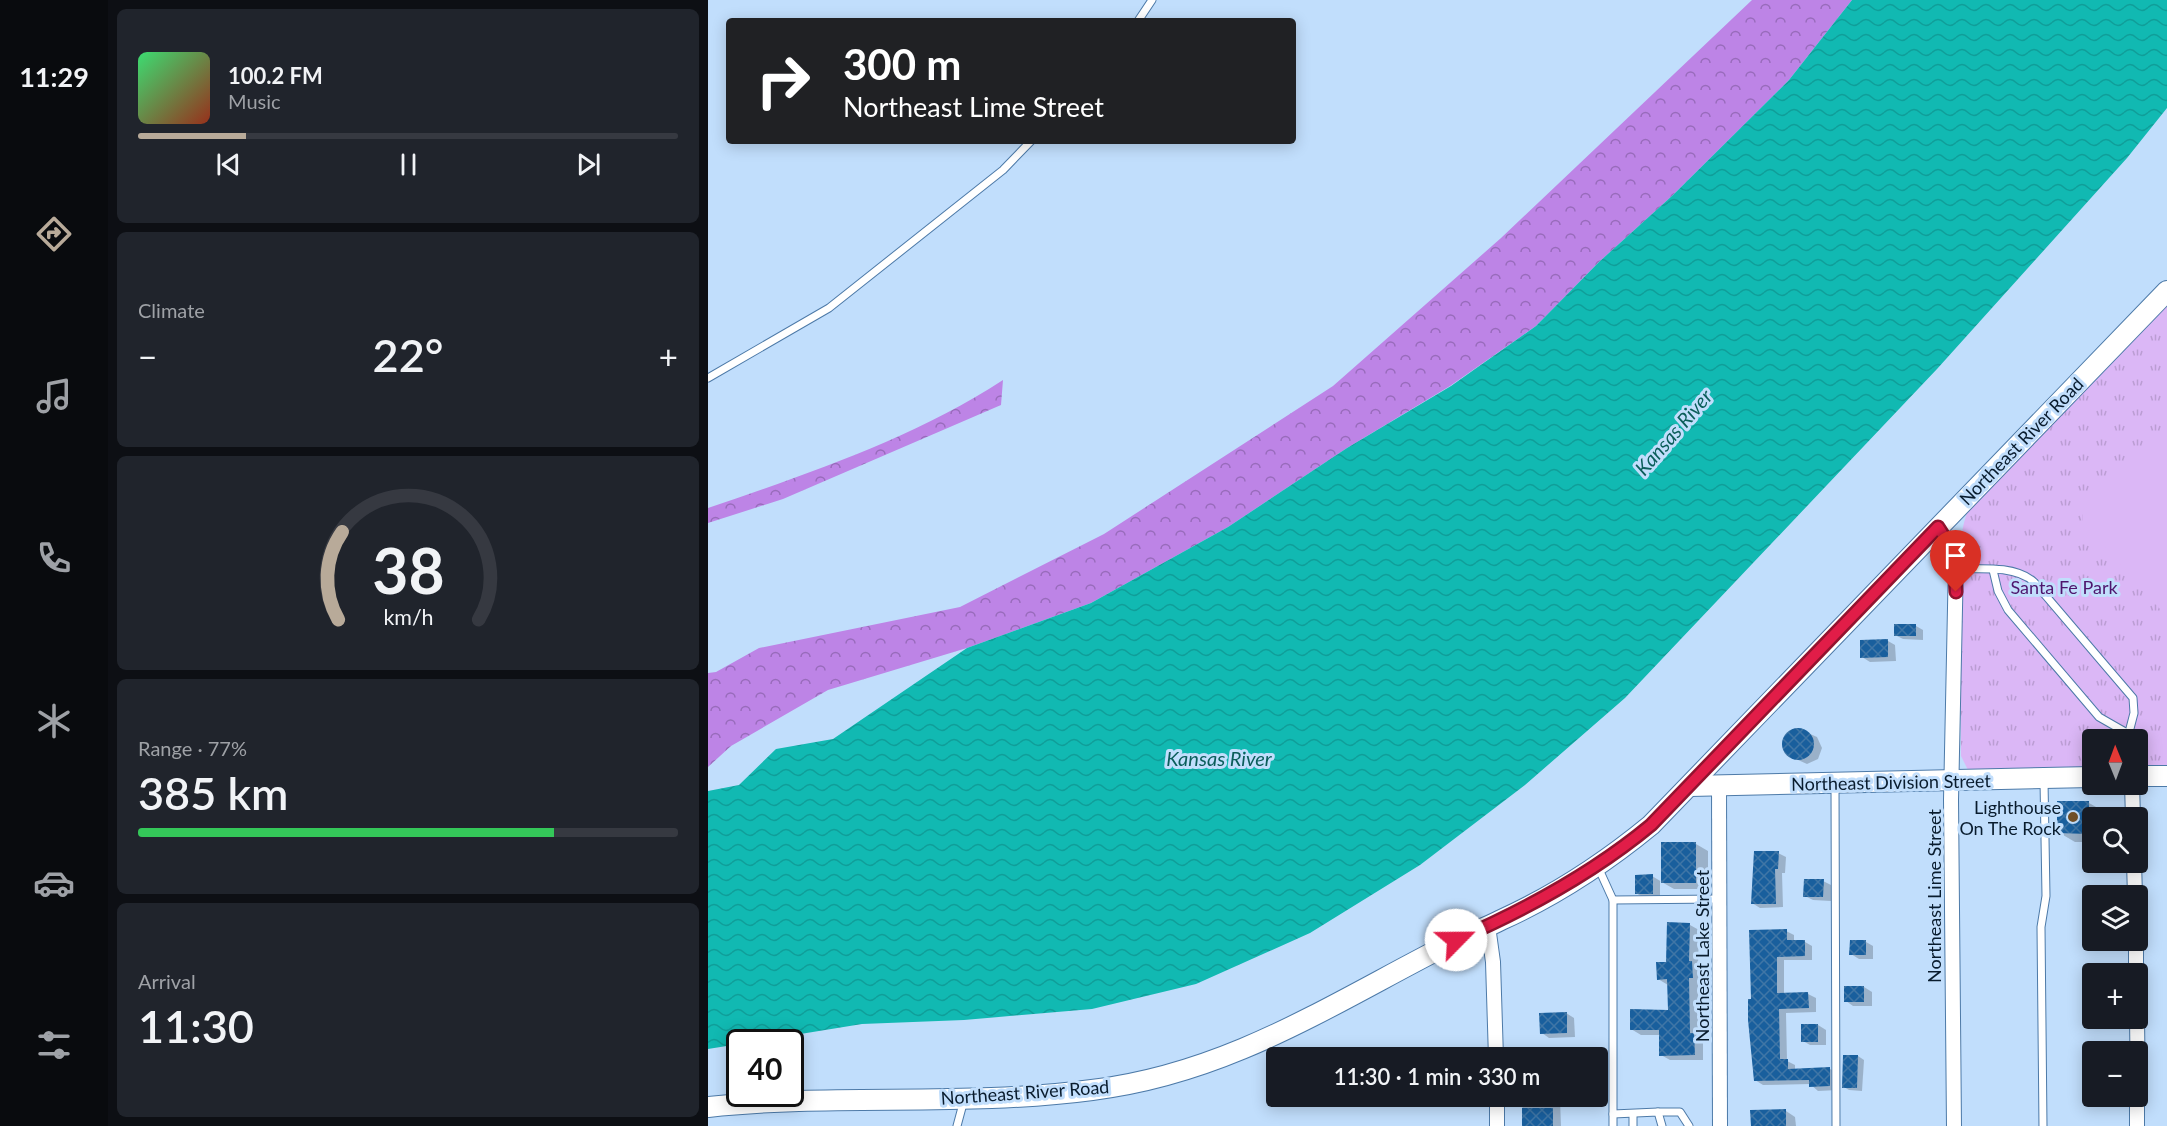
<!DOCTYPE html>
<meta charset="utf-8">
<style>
body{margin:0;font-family:Lato,sans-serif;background:#20242c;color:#f1f3f6;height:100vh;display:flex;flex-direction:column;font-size:22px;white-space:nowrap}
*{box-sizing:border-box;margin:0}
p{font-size:20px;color:#9ea1a6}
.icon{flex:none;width:33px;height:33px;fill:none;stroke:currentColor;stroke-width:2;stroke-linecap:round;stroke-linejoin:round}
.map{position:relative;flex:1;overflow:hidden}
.drawer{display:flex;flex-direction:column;gap:9px;padding:9px;background:#0d0f14;width:600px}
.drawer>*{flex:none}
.top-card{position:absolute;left:18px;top:18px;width:570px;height:126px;border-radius:6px;box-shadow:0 3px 15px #0003;background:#202124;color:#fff;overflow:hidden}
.needle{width:39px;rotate:359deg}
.buttons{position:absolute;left:1374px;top:729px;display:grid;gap:12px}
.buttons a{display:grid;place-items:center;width:66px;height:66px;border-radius:6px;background:#171b24;box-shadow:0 3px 15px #0003;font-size:30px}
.speed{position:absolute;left:18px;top:1029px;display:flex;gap:12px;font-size:30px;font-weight:700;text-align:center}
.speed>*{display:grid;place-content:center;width:78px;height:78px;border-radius:50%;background:#171b24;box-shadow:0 3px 15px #0003;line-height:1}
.speed .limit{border:3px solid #111;border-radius:9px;background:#fff;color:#111}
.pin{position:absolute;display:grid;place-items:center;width:51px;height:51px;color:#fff;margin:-62px -26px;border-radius:50% 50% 50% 0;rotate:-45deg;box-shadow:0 0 6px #0007}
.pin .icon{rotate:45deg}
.me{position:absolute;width:66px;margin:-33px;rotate:67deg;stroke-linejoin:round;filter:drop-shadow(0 0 4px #0008)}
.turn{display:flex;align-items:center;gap:21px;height:126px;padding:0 18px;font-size:27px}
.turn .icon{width:78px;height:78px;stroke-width:2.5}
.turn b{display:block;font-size:42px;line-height:51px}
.big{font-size:45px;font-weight:600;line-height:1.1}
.drawer .widget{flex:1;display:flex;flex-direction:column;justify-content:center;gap:9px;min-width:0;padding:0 21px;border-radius:9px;background:#20242c}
.drawer .dial{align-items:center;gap:0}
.dial svg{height:156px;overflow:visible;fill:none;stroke:#363941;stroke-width:7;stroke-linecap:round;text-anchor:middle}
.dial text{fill:#f1f3f6;stroke:none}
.song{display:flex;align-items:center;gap:18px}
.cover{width:72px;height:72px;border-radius:9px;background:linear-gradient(135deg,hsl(140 70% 55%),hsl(10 70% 35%))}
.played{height:6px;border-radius:3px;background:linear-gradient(90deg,#b8aa99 20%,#363941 20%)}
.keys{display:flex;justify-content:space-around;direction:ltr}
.heat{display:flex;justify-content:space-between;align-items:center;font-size:33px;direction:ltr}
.charge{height:9px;border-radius:4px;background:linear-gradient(90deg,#34c759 77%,#363941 0)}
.trip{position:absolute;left:558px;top:1047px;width:342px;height:60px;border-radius:6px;background:#171b24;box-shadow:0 3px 15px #0003;font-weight:600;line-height:60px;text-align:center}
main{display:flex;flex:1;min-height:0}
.tab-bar{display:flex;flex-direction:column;width:108px;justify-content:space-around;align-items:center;background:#090b0e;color:#9ea1a6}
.tab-bar .icon{width:42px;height:42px}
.tab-bar .selected{color:#b8aa99}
.tab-bar b{font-size:27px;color:#f1f3f6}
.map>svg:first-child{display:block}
</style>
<main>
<nav class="tab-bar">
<b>11:29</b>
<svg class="icon selected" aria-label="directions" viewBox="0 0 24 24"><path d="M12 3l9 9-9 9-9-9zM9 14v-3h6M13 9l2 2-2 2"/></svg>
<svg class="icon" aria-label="music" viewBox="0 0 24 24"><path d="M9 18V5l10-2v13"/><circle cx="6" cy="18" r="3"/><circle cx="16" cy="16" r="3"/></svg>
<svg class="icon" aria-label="phone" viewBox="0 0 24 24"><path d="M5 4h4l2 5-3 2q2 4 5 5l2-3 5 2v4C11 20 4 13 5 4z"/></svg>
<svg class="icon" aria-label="climate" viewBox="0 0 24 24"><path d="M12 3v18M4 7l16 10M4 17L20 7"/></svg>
<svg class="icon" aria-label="car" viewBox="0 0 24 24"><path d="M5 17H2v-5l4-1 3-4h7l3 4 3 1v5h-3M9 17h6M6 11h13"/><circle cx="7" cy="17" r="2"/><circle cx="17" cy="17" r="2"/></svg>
<svg class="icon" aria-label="filters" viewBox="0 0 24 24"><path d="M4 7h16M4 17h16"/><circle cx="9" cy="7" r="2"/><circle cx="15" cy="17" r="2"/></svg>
</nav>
<section class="drawer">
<div class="widget">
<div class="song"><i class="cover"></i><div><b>100.2 FM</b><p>Music</p></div></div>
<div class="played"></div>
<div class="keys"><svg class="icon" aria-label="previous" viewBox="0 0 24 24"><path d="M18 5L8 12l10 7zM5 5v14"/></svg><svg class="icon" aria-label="pause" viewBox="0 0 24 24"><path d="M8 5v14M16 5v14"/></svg><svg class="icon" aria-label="next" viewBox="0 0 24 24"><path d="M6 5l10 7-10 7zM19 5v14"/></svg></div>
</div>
<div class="widget"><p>Climate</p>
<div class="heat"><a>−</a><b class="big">22°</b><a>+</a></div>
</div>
<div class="widget dial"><svg viewBox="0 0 100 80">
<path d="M14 69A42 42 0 1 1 86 69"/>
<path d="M14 69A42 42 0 0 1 16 24" stroke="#b8aa99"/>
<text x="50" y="56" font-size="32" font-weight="700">38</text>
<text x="50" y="72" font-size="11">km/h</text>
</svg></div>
<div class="widget"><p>Range · 77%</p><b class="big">385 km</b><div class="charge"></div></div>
<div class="widget"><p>Arrival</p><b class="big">11:30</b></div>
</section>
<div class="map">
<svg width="1459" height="1126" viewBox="0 0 1459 1126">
<defs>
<pattern id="grass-tufts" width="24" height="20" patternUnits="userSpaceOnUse" patternTransform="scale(1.5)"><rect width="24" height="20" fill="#dbb7f6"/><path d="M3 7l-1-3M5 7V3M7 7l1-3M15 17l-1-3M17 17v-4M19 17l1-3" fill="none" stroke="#bb9dd3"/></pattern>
<pattern id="forest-crowns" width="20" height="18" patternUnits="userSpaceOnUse" patternTransform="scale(1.5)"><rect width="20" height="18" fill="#bd84e6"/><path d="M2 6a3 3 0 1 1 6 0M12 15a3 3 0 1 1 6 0" fill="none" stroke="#986bbb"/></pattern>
<pattern id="water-waves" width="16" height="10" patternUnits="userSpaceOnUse" patternTransform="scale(1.5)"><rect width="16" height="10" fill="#11b9b2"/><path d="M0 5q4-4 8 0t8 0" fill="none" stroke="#0f9e99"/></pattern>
<pattern id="building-cross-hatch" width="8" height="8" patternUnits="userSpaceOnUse" patternTransform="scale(1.5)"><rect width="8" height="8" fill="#195f9d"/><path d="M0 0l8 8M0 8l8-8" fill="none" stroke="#4076a6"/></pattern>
</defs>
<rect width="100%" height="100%" fill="#c1defc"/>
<path fill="url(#grass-tufts)" d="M1459,302V770L1430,771V740H1384V771L1260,770L1253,756C1253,711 1252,666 1252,622C1252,583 1246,539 1263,503Z"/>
<g fill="url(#forest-crowns)">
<path d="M1044,0H1144L1081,80L965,195L891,262L828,326L742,386L639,448L520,527L383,603L259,648L120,690L23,746L0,767V673L8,672L51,648L252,607L396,534L625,386L793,238Z"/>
<path d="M295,380L293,405L75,499L0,523V508C102,473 204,439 295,380Z"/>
</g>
<path fill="#dbb7f6" d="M1459,432V617L1375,522V504Z"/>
<path fill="url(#water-waves)" d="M1144,0H1459V108L1419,158L1229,369L917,698L817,785L712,865L602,933L488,984L384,1009L256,1020L154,1024L0,1049V791L31,785L68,749L125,739L259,648L383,603L520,527L639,448L743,386L828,326L891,262L965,195L1081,80Z"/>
<g fill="#0003">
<path d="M1208,626L1215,630V640L1195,639L1187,635Z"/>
<path d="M1180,641L1187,645L1188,661L1162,662L1154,657Z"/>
<path d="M1089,728L1109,737L1114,748L1110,759L1099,764L1079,755L1074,744L1079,733Z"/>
<path d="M1381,803L1397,812V818H1384V842H1367L1350,832Z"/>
<path d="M988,844L1000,851V889H966L952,881V898H936L928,893L944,876L954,882Z"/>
<path d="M1070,853L1078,857L1077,873H1074L1075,907L1052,908L1044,903Z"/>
<path d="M1115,881L1123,885V901L1105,900L1097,896Z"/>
<path d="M982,925L991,930L990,966L993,968L994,983H990L991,1038L995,1040V1060H962L953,1055V1035H933L923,1029L961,1011L960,985L950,979Z"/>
<path d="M1078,931L1086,935V942H1097L1104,946V960H1076V994H1100L1108,998V1012L1078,1013L1079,1061L1087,1065V1070L1122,1069L1130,1073V1090L1110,1091L1102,1084L1055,1085L1047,1080L1044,1000Z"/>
<path d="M1158,942L1165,946V959H1151L1143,954Z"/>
<path d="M1138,987H1156L1164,992V1006H1145L1138,1001Z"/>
<path d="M858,1013L866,1018L867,1037L841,1038L834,1033Z"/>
<path d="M1110,1025L1118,1030V1045H1102L1095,1041Z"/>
<path d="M1136,1056H1150L1156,1060L1154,1091L1141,1090L1136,1087Z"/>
<path d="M814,1096H858L852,1099L853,1126H815Z"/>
<path d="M1078,1111L1087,1117L1088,1126H1044Z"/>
</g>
<g fill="url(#building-cross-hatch)">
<rect x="1186" y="624" width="22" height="12"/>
<path d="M1180,639V657L1152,658V640Z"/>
<circle cx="1090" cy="744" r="16"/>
<path d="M1349,801H1381V834L1349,833Z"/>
<rect x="953" y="842" width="35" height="41"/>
<path d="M1046,851H1071L1070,869H1067L1068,904H1043Z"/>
<path d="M945,874V894H927V875Z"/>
<path d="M1096,879H1116L1115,897H1095Z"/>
<path d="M959,922L982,923L981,961H984L985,978H981L982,1033H986L987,1055L951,1056V1030H922V1009L960,1010L959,979L949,980L948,962H958Z"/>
<path d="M1079,929V940H1097V956L1069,957V993L1100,992L1101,1008L1071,1009L1072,1059H1080V1069L1122,1067V1086L1101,1087V1080L1046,1081L1040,1020V999H1043L1041,930Z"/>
<path d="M1142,940H1158V955H1141Z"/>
<rect x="1136" y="986" width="20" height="16"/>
<path d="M859,1012V1033L832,1034L831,1013Z"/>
<rect x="1093" y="1024" width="17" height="18"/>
<path d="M1135,1055H1150L1149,1088H1134Z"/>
<rect x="814" y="1108" width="31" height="18"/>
<path d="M1078,1109V1126H1043L1042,1110Z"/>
</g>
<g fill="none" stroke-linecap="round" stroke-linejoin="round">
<defs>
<g id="lane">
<path d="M430,21L444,0"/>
<path d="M0,378L121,308L295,170L323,141"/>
<path d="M1248,569C1272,569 1307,565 1326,582L1425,698L1426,713L1419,740"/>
<path d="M1285,570L1290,591L1300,610L1391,717L1419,733"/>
<path d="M1127,784L1128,1126"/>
<path d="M890,867L905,900V1126"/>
<path d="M905,900L1012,899"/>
<path d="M950,1112H972L981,1126"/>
<path d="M905,1114L950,1112L954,1126"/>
<path d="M925,1114V1126"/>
<path d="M249,1126L256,1100"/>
<path d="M1335,1126L1333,927L1338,896L1336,781"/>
</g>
<g id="street">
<path d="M1230,527L1246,552L1248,560L1243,800L1246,1126"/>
<path d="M1424,784L1425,818"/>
<path d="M1011,786L1012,1126"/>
<path d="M1426,862L1427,896"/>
<path d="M780,926L785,962L788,1058"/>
<path d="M1428,940V974"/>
<path d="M1429,1018L1430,1095"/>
<path d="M789,1096V1126"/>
<path d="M1429,1126V1096"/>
</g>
<g id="secondary">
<path d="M1430,776H1459"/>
<path d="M982,786L1384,777"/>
<path d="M0,1107C127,1093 257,1107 384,1090C523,1073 626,1002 747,941C762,933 778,928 793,920C846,896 898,862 943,825L1459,291"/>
</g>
</defs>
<use href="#lane" stroke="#4d7aa8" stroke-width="9"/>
<use href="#street" stroke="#4d7aa8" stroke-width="16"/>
<use href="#secondary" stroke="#4d7aa8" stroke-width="22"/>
<use href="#lane" stroke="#fff" stroke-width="7"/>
<use href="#street" stroke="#fff" stroke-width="14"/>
<use href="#secondary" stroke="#fff" stroke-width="20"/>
</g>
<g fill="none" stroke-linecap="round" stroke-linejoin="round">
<defs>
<path id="route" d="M748,940C817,910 884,874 943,825L1230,527L1246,552L1248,592"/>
</defs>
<use href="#route" stroke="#92132f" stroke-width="15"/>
<use href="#route" stroke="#e11d48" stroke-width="10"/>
</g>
<circle fill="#725027" stroke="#c1defc" stroke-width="2" cx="1365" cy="817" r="6"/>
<g text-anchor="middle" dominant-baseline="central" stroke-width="6" stroke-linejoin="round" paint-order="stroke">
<g font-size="18" fill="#091c2e" stroke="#c1defc">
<text transform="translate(1313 441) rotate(-46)">Northeast River Road</text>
<text transform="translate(1183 782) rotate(-1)">Northeast Division Street</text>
<text transform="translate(1226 896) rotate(-90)">Northeast Lime Street</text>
<text transform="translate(994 956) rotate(-90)">Northeast Lake Street</text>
<text transform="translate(317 1092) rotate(-4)">Northeast River Road</text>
</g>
<g font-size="18" fill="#4e156d" stroke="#c1defc">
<text x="1356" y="587">Santa Fe Park</text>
</g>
<g font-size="18" fill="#091c2e" stroke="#c1defc" text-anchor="end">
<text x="1353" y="807">Lighthouse<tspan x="1353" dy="21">On The Rock</tspan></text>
</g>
<g font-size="20" font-style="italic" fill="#0b5e5a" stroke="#c1defc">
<text transform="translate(965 432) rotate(-49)">Kansas River</text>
<text x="511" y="758">Kansas River</text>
</g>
</g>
</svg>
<div class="buttons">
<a><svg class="needle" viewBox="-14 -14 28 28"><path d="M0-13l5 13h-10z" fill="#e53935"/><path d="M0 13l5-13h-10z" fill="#9ea1a6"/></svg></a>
<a><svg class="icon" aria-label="search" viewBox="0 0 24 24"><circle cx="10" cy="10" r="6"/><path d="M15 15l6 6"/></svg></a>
<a><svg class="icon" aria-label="layers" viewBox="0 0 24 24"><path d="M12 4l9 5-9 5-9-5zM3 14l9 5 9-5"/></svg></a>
<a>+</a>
<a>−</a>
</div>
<div class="speed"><div class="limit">40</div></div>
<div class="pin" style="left:1248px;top:592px;background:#d93025"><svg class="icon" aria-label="arrive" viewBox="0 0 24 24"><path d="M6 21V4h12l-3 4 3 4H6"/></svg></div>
<svg class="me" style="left:748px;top:940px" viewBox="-20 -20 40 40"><circle r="19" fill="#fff"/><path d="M0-13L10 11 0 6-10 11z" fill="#e11d48"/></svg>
<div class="trip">11:30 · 1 min · 330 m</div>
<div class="top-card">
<div class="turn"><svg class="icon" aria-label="right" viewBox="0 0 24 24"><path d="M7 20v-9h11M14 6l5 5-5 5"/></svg><div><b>300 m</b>Northeast Lime Street</div></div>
</div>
</div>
</main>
